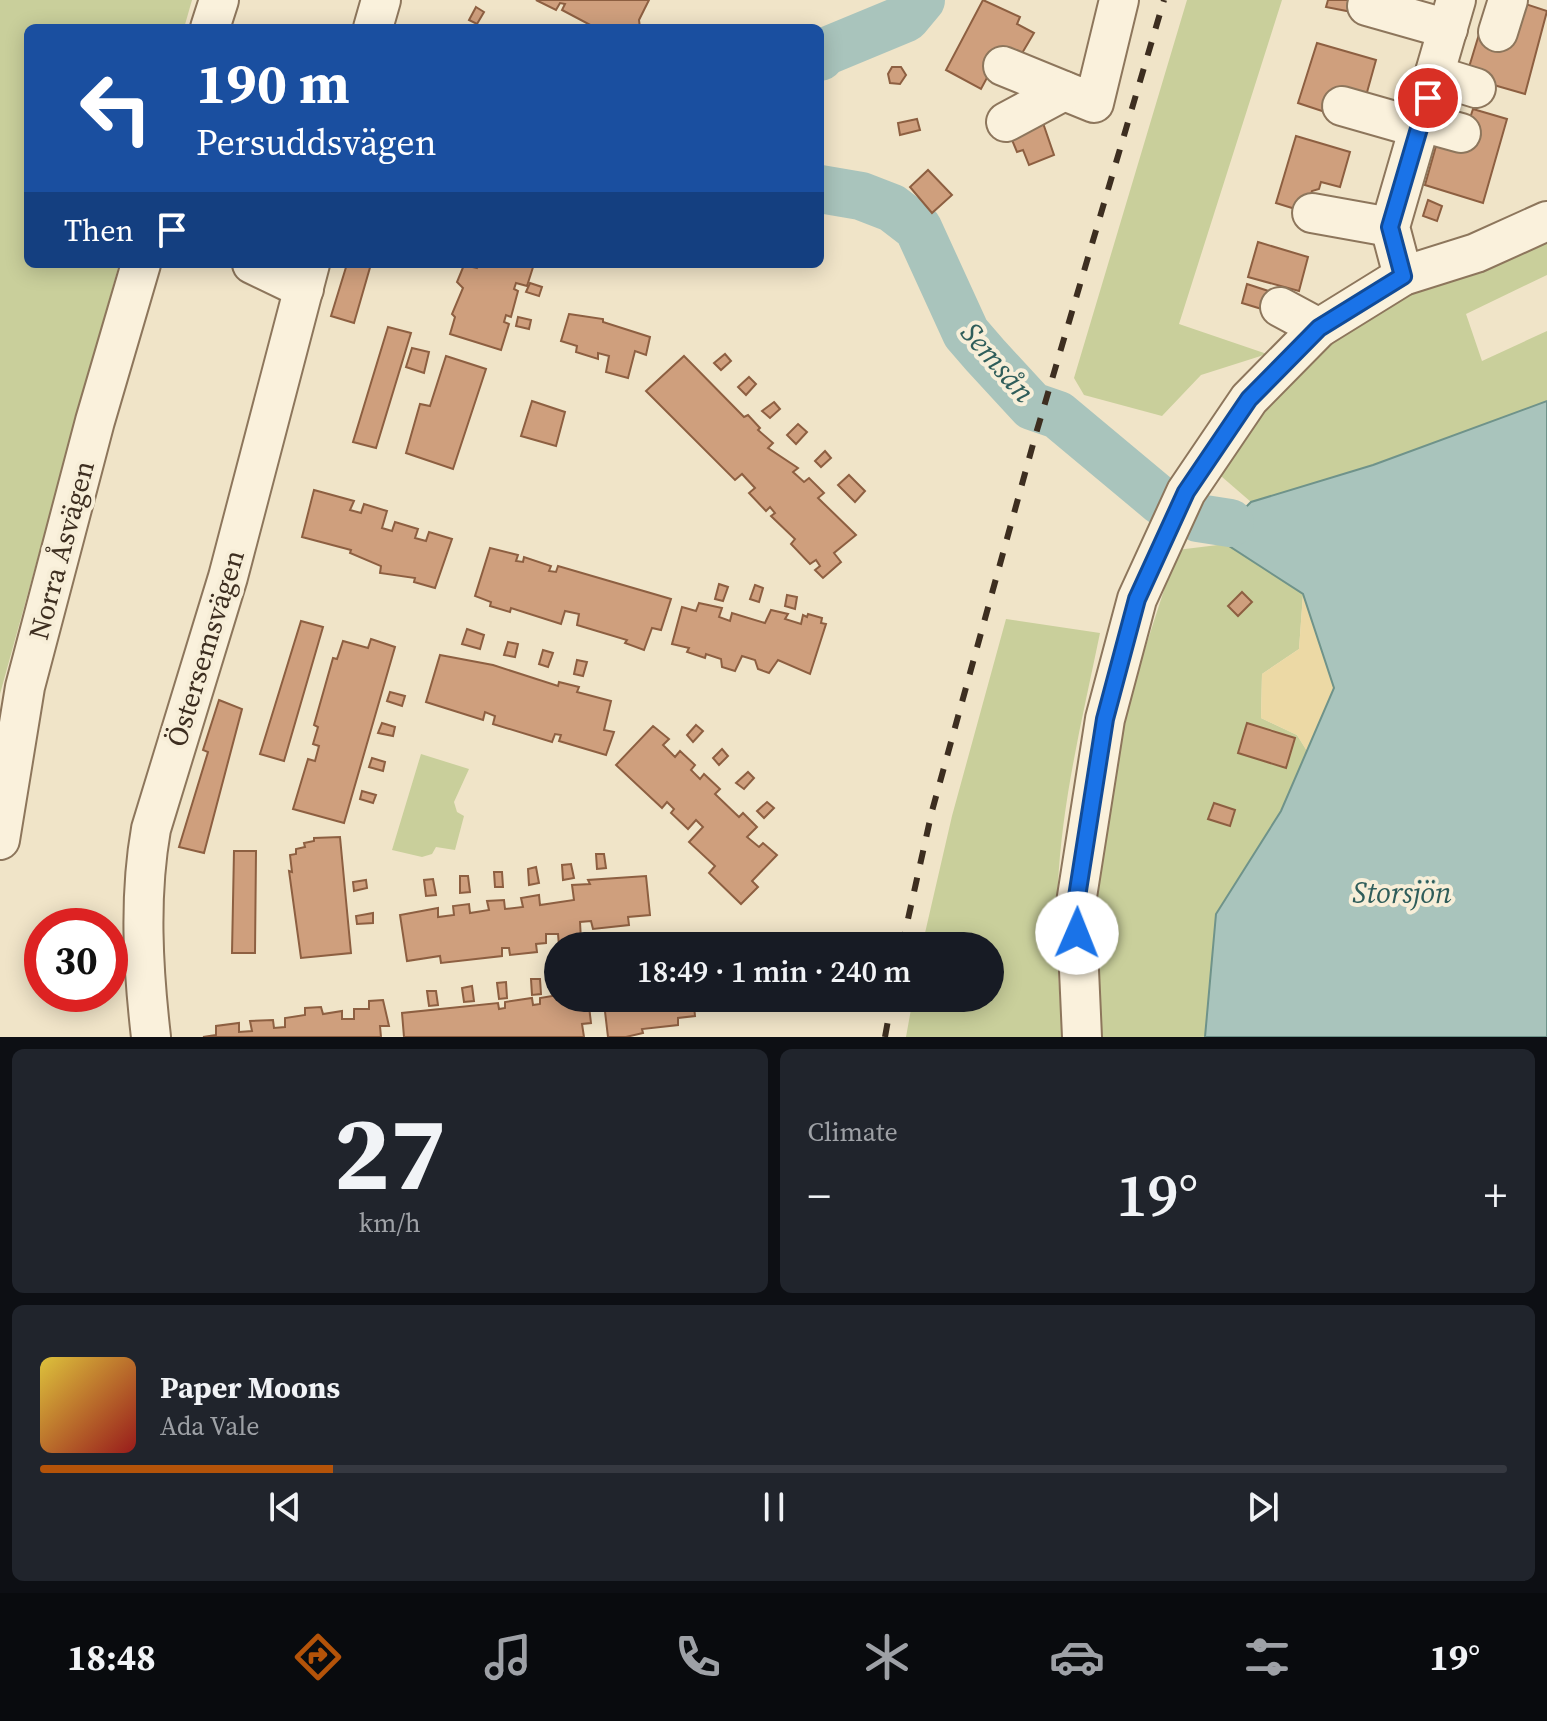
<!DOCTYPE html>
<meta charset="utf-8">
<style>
body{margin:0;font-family:"Source Serif 4",serif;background:#20242c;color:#f1f3f6;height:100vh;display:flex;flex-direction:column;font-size:30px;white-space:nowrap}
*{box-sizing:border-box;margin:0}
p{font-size:26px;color:#9ea1a6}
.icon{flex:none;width:44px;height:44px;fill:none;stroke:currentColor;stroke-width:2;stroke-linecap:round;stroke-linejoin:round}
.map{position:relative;height:1037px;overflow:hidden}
.drawer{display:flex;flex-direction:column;gap:12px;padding:12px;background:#0d0f14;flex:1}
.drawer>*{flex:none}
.banner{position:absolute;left:24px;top:24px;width:800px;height:244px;border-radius:12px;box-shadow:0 4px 20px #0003;background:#1a4fa0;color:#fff;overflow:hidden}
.speed{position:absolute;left:24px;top:908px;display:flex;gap:16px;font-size:40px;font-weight:700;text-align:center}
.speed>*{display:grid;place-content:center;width:104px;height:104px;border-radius:50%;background:#171b24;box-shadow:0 4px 20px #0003;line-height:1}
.speed .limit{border:12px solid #d22;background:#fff;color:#111}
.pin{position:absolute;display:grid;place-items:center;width:68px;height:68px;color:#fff;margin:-34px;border:4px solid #fff;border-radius:50%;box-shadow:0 2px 8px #0007}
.me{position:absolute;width:88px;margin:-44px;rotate:1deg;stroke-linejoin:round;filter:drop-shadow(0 0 6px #0008)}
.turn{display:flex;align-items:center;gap:28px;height:168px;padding:0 40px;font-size:36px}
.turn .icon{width:104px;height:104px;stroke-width:2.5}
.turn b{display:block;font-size:56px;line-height:68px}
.then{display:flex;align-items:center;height:76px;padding:0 40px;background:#0003;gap:16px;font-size:30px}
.big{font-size:60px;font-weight:600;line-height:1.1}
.drawer .card{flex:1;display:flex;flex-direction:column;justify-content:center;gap:12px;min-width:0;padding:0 28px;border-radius:12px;background:#20242c}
.drawer .dial{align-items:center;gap:0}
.dial b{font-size:104px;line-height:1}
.song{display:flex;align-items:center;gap:24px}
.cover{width:96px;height:96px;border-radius:12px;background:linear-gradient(135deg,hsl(50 70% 55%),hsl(0 70% 35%))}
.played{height:8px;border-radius:4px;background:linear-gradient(90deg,#b45309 20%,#363941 20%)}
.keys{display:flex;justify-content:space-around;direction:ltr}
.heat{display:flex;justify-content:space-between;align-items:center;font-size:44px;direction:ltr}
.drawer .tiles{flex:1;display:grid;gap:12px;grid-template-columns:1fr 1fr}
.card:last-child{grid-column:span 2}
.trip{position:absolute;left:544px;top:932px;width:460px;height:80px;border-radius:40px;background:#171b24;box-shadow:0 4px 20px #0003;font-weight:600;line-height:80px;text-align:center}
.menu{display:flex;height:128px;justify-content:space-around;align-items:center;background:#090b0e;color:#9ea1a6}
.menu .icon{width:56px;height:56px}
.menu .selected{color:#b45309}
.menu b{font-size:36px;color:#f1f3f6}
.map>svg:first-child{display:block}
</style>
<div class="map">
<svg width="1547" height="1037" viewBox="0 0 1547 1037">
<rect width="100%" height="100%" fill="#f0e4c8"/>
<g fill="#c9cf9b">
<path d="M0,0H192L184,28H28V264H119L0,694Z"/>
<path d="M1187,0H1282L1179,324L1267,354L1201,375L1162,416L1084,395L1074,378Z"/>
<path d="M1547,239V275L1466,314L1482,361L1547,331V401L1373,465L1251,502L1214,470C1226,452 1236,431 1250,414C1331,318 1434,280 1547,239Z"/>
<path d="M1226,544L1303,594L1299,649L1262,674L1261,718L1297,735L1307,751L1281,811L1216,914L1205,1037H1092L1089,898L1130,695L1177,550Z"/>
<path d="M1006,619L1100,633C1083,716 1062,800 1058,885C1055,936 1058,986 1063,1037H906L913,998H990V946H922L952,816Z"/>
<path d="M421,754L469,769L454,802L457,812L464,816L455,850L436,847L432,854L422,857L392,850Z"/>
</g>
<path fill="#ecd9a5" d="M1303,594L1334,688L1307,751L1297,735L1261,718L1262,674L1299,649Z"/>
<path fill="#a9c4bc" stroke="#6f938a" stroke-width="2" d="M1547,401V1037H1205L1216,914L1281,811L1334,688L1303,594L1226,544L1230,523L1251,502L1373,465Z"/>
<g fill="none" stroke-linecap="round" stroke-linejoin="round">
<g stroke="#a9c4bc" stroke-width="48">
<path d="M820,57L824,52L906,18L921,0"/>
<path d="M820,189L861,196L892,208L918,228L966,333L985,355L1032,406L1058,415L1161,501"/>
<path d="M1198,518L1230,523"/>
</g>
</g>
<g fill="#cf9f7d" stroke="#8d5f41" stroke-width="2">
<path d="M536,0H649L639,20L640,28L594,27L562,10L565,4L560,3L556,10Z"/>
<path d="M983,0L1020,17L1017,24L1034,33L1018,60L989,74L981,89L946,70Z"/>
<path d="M1328,0H1362L1357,13L1326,7Z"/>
<path d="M1513,0L1547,11L1525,94L1466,77L1480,31Z"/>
<path d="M476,7L484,12L477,24L469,20Z"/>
<path d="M1317,43L1376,60L1364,103L1334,115L1298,103Z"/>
<path d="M892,67H901L906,75L900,84L890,83L888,74Z"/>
<path d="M1473,109L1507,119L1483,203L1425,185L1438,139L1461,146Z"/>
<path d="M917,119L920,130L900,135L898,123Z"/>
<path d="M1043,123L1054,155L1029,165L1023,150L1017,152L1012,140Z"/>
<path d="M1296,136L1350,152L1340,187L1321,182L1319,189L1312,191L1305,212L1276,203Z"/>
<path d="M928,170L952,195L932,213L910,187Z"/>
<path d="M1428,200L1442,206L1437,221L1423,216Z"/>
<path d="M1258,242L1308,257L1299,291L1248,277Z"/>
<path d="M347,264H371L354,323L331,316Z"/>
<path d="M479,264H534L527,286L516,283L514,289L518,291L511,317L506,315L504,322L509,324L501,350L450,334L455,317L452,314L463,288L457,282L464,265L477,268Z"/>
<path d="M530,283L542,287L539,296L526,292Z"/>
<path d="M1247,284L1281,295L1275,313L1242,303Z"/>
<path d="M569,314L603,319V322L650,337L646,355L635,351L628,378L606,372L609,356L598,353V359L576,352L577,346L561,341Z"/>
<path d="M518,317L531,320L529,329L516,326Z"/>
<path d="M388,327L411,333L376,448L353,442Z"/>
<path d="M412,348L429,352L424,373L406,367Z"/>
<path d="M725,354L731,361L721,370L714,363Z"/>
<path d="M446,356L486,369L453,469L406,453L420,404L430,406Z"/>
<path d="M684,356L744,417L748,415L760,428L758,430L773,443L768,448L798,468L793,472L804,482L809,478L824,493L818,498L856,535L834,553L841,562L823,578L815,570L820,566L816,560L810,564L791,544L795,539L771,516L775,513L770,507L766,511L749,493L755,488L742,474L735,480L646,391Z"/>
<path d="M749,377L756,384L746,395L738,387Z"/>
<path d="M532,401L565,412L556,446L521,436Z"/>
<path d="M774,402L780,409L770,418L762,411Z"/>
<path d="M798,424L807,432L796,444L787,435Z"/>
<path d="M825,451L831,458L821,467L815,461Z"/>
<path d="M849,475L865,491L855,502L838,485Z"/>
<path d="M314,490L354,501L350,510L361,513L364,504L387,511L382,528L392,531L395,522L418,529L415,538L426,541L429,532L452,539L435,588L414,582L415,578L380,573L381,566L350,553L351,550L302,537Z"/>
<path d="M490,548L518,555L516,561L523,562L524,557L551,566L549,571L556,572L558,566L671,599L661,630L652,628L644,650L625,643L627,640L577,625L579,614L565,611L561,624L511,608L510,612L490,606L491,602L475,596Z"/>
<path d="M719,584L728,587L723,601L715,599Z"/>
<path d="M755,585L763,588L759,602L750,599Z"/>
<path d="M1242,592L1252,602L1238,616L1228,606Z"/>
<path d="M787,595L797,597L795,609L785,606Z"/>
<path d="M699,603L722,608L719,617L730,621L732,613L765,623L771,610L788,614L785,619L801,624L803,615L807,617L808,614L822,618L821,623L826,624L810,674L778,660L769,673L758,669L755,660L742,656L735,671L722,667L721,659L706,654L705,658L687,652L689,648L672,644L682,607L696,611Z"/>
<path d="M301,621L323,627L284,761L260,754Z"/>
<path d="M467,629L484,635L480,649L462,644Z"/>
<path d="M371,639L395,647L344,823L293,809L308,759L315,761L319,746L313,744L318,727L314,725L333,658L337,659L343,641L368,648Z"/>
<path d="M508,642L518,644L515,657L504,655Z"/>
<path d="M543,650L553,653L548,667L539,664Z"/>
<path d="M440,655L493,665L558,686L559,682L579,687L577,692L611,701L604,730L614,732L606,755L559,741L561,735L555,734L552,742L493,724L495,716L485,712L483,720L426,702Z"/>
<path d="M577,660L587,662L583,676L574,674Z"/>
<path d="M390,692L405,696L402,706L387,701Z"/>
<path d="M219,700L242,709L204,853L179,847L208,752L203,750Z"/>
<path d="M382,723L395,727L393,736L378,733Z"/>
<path d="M1247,723L1295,738L1286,768L1238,753Z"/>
<path d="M696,725L703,731L693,742L687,735Z"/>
<path d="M653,726L669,739L663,745L675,757L680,751L695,765L691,770L700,779L704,774L720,789L715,794L739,817L743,813L757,827L747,837L759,847L763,843L777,855L752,881L758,887L741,904L709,873L715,866L689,842L703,827L696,820L688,829L671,813L674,809L667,802L662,808L616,765Z"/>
<path d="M722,749L728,756L719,765L713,758Z"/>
<path d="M372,758L385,762L383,771L369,767Z"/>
<path d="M748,772L754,778L744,789L736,783Z"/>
<path d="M362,791L376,795L373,803L360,799Z"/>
<path d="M767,802L774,808L764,818L757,811Z"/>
<path d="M1214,803L1235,810L1230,826L1208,819Z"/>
<path d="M340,837L351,953L301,958L289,871L292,872L290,855L296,854V849L305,847L304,843L314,841V838Z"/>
<path d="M234,851H256L255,953H232Z"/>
<path d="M596,854H604L606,868L597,869Z"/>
<path d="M571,864L574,878L563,880L562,865Z"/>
<path d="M536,867L539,883L529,885L528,869Z"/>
<path d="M494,872H502L503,887H495Z"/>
<path d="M460,876H468L470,892L460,893Z"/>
<path d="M646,876L650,915L628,917L629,925L593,929L591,921L580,922L581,940L572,941V946H559L558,934H546V943L536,944L537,952L510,955L509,948H502V956L441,963L440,956L407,961L400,915L438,908V917L454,915L453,906L469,904L470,913L489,910L487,901L504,900L505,909L523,907L521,898L539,895L540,905L574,900L572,885L590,884L588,880Z"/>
<path d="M433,879L436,895L426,896L424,880Z"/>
<path d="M366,880L367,888L354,891L353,882Z"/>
<path d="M373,913V923L357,924L356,916Z"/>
<path d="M531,979H540L541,994L532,995Z"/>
<path d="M506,982L507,998L499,999L497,983Z"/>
<path d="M472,986L474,1001L464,1002L462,988Z"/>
<path d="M427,991H436L438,1005L429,1006Z"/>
<path d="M558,995L588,998L591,1023L582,1024L584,1037H404L402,1013L498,1003L499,1009L505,1008V1002L532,998L533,1005L540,1004V998Z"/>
<path d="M618,998H729V1003L694,1006L695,1016L678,1018V1025L642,1029L643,1033L626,1037H608L604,1003L618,1001Z"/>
<path d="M383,1000L389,1026H380L381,1037H203L216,1035V1026L239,1023V1032L252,1031L250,1021L273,1020L274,1028L285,1027V1018L305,1015V1008L321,1007L323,1014L342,1011V1019H354V1009H369V1001Z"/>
</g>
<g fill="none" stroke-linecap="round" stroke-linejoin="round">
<defs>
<g id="minor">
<path d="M1367,6L1448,29"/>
<path d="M210,28L219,0"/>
<path d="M373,28L381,0"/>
<path d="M1498,32L1508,0"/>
<path d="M1003,66L1094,103L1119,0"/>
<path d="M1434,75L1476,88"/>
<path d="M1342,106L1419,128"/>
<path d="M1006,122L1064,91"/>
<path d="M1421,122L1461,133"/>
<path d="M1312,213L1390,227"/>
<path d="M252,264L304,289"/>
<path d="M1403,276L1390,227L1456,0"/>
<path d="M1280,307L1319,328"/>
<path d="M0,840L25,687L95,421L141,264"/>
<path d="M151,1037C143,968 139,897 151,829L228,577L310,264"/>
<path d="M1082,1037L1076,903L1105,719L1137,599L1186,492L1249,399L1319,328L1403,276L1476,253L1547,221"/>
</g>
</defs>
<use href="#minor" stroke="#8d765c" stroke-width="42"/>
<use href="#minor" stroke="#faf1dc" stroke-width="38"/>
<g stroke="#3d2e20" stroke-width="6" stroke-dasharray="14 14" stroke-linecap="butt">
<path d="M902,946L932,811L1035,437L1164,0"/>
<path d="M885,1037L892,998"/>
</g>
</g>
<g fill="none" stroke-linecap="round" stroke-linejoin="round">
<defs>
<path id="route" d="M1077,933L1076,903L1105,719L1137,599L1186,492L1249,399L1319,328L1403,276L1390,227L1428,98"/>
</defs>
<use href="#route" stroke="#114b97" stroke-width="20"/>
<use href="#route" stroke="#1a73e8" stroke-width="14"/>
</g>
<g text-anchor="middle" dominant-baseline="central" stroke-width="8" stroke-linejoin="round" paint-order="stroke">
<g font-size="28" fill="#3d2e20" stroke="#f7eed8">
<text transform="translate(61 550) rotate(-75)">Norra Åsvägen</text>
<text transform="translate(205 648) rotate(-73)">Östersemsvägen</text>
</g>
<g font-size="30" font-style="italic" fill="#2f5d5a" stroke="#f7eed8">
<text transform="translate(998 362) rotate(49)">Semsån</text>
<text x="1402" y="892">Storsjön</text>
</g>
</g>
</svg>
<div class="speed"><div class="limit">30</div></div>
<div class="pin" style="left:1428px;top:98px;background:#d93025"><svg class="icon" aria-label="arrive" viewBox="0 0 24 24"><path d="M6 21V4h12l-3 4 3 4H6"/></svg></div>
<svg class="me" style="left:1077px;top:933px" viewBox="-20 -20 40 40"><circle r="19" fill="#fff"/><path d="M0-13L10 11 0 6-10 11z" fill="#1a73e8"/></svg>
<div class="trip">18:49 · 1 min · 240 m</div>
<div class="banner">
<div class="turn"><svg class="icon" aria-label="left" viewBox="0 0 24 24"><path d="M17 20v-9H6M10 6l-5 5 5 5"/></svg><div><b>190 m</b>Persuddsvägen</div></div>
<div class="then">Then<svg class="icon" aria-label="arrive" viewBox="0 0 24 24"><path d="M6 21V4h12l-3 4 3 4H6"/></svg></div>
</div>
</div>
<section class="drawer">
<div class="tiles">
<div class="card dial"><b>27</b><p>km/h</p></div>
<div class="card"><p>Climate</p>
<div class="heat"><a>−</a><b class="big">19°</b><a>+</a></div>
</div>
<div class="card">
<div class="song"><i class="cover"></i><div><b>Paper Moons</b><p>Ada Vale</p></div></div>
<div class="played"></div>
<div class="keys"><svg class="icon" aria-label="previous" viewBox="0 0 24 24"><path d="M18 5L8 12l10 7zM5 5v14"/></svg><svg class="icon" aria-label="pause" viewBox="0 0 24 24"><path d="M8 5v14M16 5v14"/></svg><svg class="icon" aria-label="next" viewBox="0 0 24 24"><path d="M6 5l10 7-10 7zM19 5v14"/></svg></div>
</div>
</div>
</section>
<nav class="menu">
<b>18:48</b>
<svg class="icon selected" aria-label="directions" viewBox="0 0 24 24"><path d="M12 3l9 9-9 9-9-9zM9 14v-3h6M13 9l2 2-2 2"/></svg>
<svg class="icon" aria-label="music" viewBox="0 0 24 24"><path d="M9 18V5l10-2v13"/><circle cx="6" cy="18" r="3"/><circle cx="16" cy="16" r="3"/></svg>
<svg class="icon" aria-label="phone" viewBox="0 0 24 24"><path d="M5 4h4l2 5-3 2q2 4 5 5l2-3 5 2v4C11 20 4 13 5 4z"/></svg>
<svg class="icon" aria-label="climate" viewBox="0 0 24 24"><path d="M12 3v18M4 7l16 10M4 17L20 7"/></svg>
<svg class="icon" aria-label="car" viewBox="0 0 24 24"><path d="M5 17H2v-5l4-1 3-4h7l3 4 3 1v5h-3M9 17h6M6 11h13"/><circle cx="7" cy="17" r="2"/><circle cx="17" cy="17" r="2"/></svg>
<svg class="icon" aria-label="filters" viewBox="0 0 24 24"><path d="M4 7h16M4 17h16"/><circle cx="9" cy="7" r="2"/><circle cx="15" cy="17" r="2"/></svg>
<b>19°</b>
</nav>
